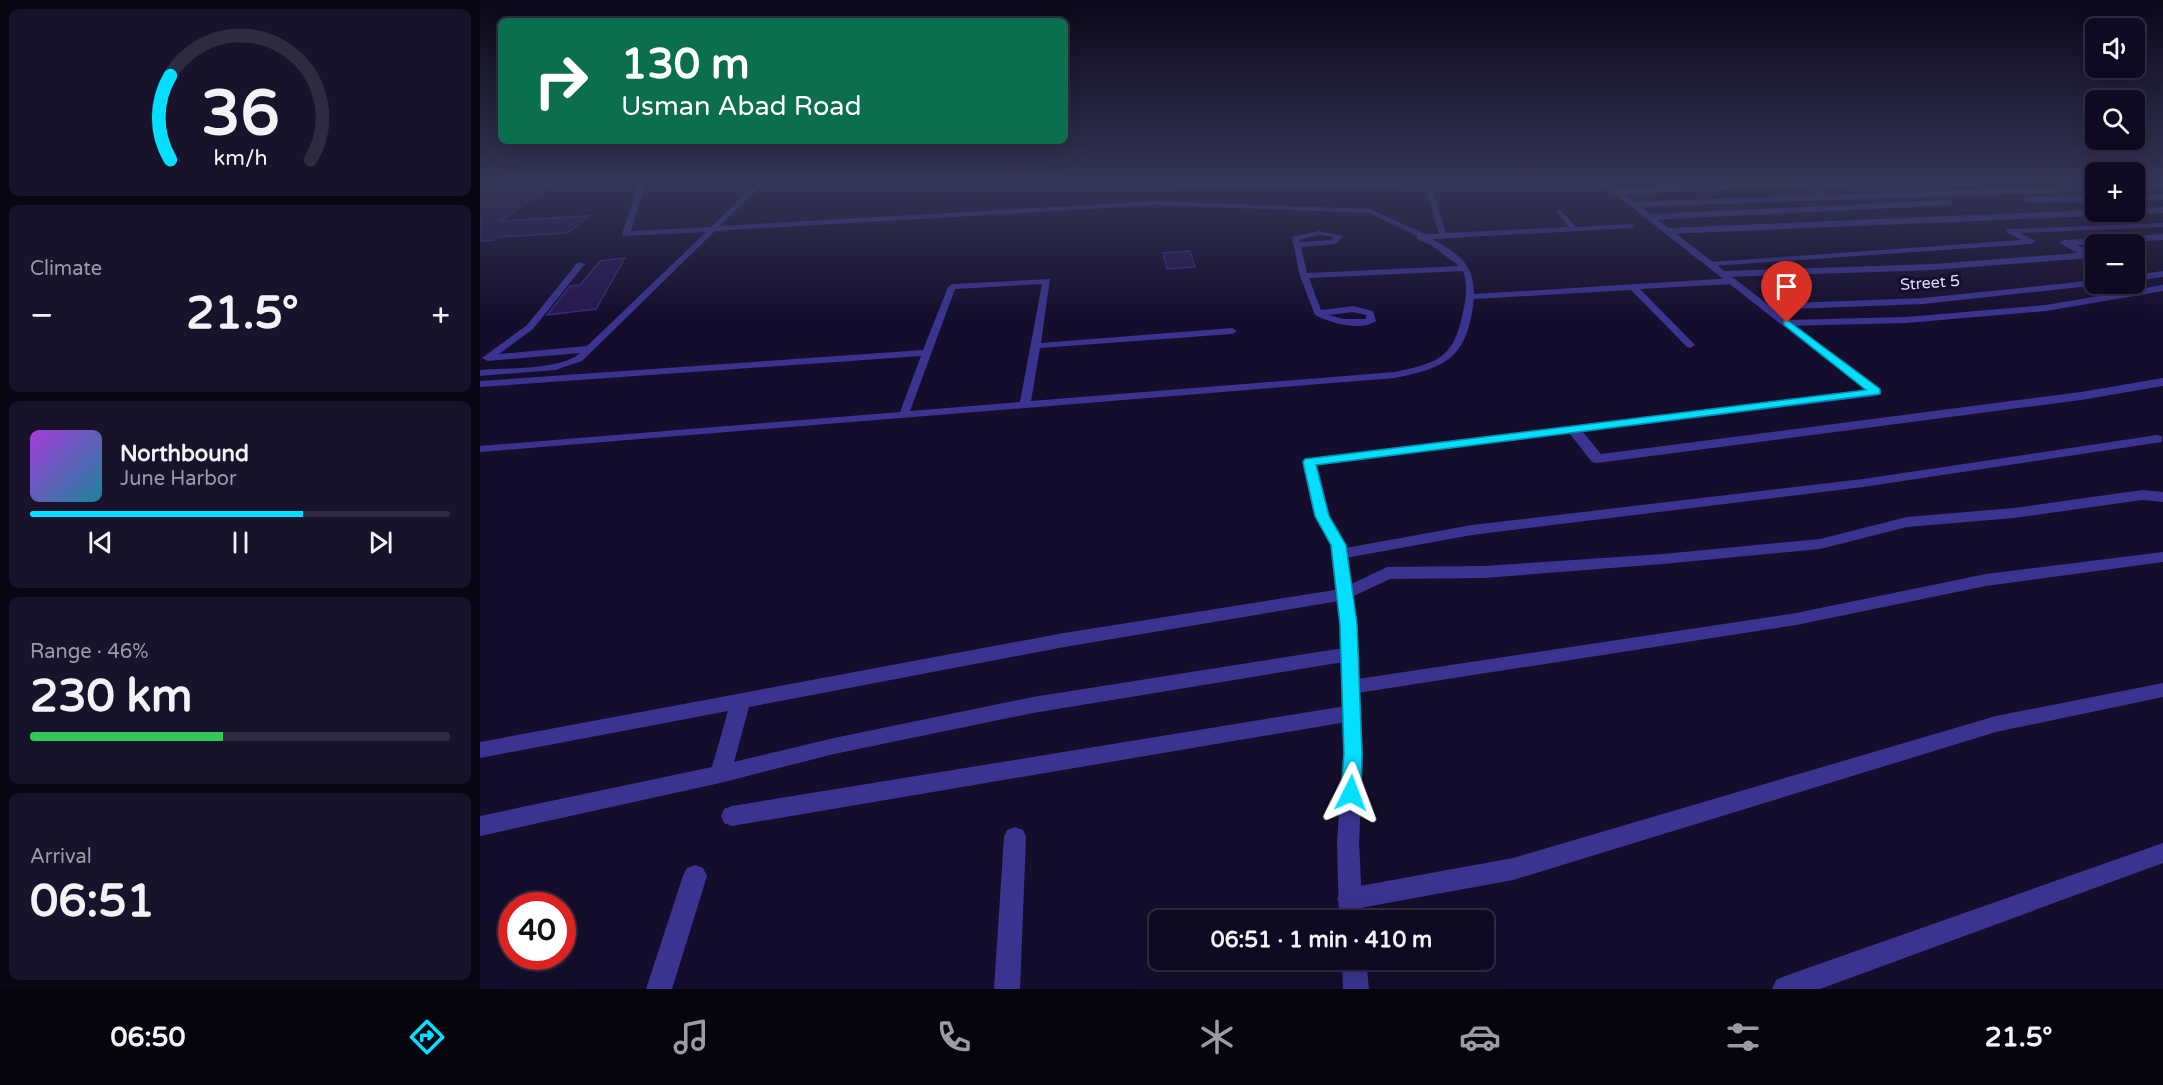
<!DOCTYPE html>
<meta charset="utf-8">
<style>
body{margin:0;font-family:"Varela Round",sans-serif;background:#18132a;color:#f1f3f6;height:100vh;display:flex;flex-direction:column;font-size:22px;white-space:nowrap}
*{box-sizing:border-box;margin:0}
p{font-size:20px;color:#9b9aa5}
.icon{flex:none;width:33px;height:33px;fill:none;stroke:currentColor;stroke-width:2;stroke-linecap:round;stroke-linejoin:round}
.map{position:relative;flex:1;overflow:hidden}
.side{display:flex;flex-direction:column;gap:9px;padding:9px;background:#080612;width:480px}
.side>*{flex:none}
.guide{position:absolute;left:18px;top:18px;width:570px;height:126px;border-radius:9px;box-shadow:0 6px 24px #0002,0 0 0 2px #2f2b3f;background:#0b6e4f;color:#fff;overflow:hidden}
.buttons{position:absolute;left:1605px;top:18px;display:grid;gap:12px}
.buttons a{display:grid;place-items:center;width:60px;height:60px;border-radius:9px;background:#0f0a21;box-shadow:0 6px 24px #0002,0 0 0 2px #2f2b3f;font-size:30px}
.speed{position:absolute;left:18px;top:892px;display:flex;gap:12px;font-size:30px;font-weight:700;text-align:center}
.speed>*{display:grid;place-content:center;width:78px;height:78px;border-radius:50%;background:#0f0a21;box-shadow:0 6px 24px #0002,0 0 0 2px #2f2b3f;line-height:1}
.speed .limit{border:9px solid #d22;background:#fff;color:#111}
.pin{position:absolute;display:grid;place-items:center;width:51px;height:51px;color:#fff;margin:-62px -26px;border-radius:50% 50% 50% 0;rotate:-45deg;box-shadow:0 0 6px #0007}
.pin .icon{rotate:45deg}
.me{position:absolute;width:66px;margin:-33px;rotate:3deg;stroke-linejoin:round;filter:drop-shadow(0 0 4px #0008)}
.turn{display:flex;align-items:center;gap:21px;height:126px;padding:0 24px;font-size:27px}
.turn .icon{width:78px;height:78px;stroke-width:2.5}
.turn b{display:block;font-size:42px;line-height:51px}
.big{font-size:45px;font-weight:800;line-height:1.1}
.side .widget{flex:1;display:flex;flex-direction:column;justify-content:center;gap:9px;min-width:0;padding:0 21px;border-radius:9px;background:#18132a}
.side .dial{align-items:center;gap:0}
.dial svg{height:156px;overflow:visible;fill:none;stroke:#2f2b3f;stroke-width:7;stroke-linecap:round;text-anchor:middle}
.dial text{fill:#f1f3f6;stroke:none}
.song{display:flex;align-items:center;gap:18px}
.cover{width:72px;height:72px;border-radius:9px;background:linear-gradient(135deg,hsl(280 70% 55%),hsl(190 70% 35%))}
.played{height:6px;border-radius:3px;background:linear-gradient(90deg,#05dfff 65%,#2f2b3f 65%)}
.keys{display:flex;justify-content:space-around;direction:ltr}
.heat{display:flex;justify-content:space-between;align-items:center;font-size:33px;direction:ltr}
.charge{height:9px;border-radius:4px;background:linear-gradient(90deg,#34c759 46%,#2f2b3f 0)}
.trip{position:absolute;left:669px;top:910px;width:345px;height:60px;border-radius:9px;background:#0f0a21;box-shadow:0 6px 24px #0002,0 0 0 2px #2f2b3f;font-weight:800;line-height:60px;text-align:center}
.menu{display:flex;height:96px;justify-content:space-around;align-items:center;background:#06040d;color:#9b9aa5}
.menu .icon{width:42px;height:42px}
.menu .selected{color:#05dfff}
.menu b{font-size:27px;color:#f1f3f6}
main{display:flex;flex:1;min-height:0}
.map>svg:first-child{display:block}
</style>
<main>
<section class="side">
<div class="widget dial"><svg viewBox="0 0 100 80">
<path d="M14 69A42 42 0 1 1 86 69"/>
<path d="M14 69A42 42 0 0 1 14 26" stroke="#05dfff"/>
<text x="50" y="56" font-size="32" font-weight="700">36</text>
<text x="50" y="72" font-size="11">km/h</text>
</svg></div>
<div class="widget"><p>Climate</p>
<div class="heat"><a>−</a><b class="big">21.5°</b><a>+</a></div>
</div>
<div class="widget">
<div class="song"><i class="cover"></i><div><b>Northbound</b><p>June Harbor</p></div></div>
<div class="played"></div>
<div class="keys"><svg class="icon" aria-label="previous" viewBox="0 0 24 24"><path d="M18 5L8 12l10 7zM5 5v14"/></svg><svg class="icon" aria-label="pause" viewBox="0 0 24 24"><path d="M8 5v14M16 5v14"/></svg><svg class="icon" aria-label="next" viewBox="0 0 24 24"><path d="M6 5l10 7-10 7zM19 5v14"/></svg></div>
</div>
<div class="widget"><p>Range · 46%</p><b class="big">230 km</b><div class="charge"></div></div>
<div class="widget"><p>Arrival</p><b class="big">06:51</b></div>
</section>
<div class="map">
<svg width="1683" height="989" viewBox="0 0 1683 989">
<rect width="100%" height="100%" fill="#140e2c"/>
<g fill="#25184f" stroke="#3b277e" stroke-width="1.5">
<path d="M67,180L61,185L73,184L20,221L110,216L87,233L18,237L14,240L0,241V184Z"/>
<path d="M710,251L715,267L687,269L683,253Z"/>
<path d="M145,258L116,309L67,315L90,286L100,285L120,261Z"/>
</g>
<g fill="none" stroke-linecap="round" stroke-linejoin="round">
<g fill="#3a3490" fill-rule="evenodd">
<path d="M160,180H166L151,231L231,227L279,180H286L240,226L676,201L890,209L945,234H959L944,182L947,180L950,182L966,233L1089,227L1076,211L1080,209L1096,227L1151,224L1155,226L1151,228L952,239C977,253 994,263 994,294L1253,278L1257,281L1253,284L1160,289L1213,343L1215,345L1210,348L1207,347L1151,290L994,299C987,357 969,367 915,378L0,452V446L420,412L441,356L0,387V381L443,350L468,287L472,284L570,279L561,343L752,328L757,331L752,334L560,348L551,401L915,372C958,363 974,358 983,312C986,299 988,284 983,271L829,278L841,310L873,306L893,311L896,321C880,332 851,323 835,315L820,276L812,237L839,231L863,236L856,244L821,247L827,273L979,266L951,245L937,239V236L889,213L676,205L235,231L102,361L75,370L0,376V370C25,368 82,370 100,353L8,361L2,358L47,325L98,262L105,264L53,329L19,354L107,346L226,232L143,236L142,234ZM839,235L853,237L851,240L820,242L819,240ZM562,284L540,402L430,411L475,289ZM873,312L886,315V319H864L848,315Z"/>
<path d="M1683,223V227L1539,233L1554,240L1555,242L1551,244L1231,266L1227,264L1231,262L1542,240L1527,233V229H1530Z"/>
</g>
<g fill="#3a3490" fill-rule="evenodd">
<path d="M1368,180H1439L1435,182L1337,186L1348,195L1616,185V191L1154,207L1151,206V202L1338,195L1326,187L1137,194L1133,191L1137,188Z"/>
<rect x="1654" y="184" width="29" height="6"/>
<path d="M1683,194V200L1654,201V195Z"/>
<path d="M1616,196V202L1547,203L1543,200L1547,197Z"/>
<path d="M1469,200L1473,203L1472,205L1170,220L1165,217L1170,214Z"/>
<path d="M1683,207V213L1654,214L1650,212H1654V208Z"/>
<path d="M1616,210L1643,212L1639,215L1188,234L1183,231L1188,228Z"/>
<path d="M1683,234V240L1597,245L1614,253V257L1610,258L1453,270L1244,277L1239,274L1244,271L1453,264L1598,253L1579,243L1584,240Z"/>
<path d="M1683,271V277L1654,281V275Z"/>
<path d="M1616,280V284H1621L1620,285L1443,304L1286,310L1280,307L1286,304L1443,298Z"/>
<path d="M1683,285V291L1566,311L1426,323L1307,326L1301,323L1307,320L1426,317L1566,305Z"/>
<path d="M1683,378V386L1601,400L1117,463L1112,462L1086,429L1093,425L1098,426L1121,454L1601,392Z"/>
<path d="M1677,435L1682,436V442L1383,487L992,535L860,559L854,558L852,554L854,550L860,549L992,525L1383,479Z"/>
<path d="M1662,490L1683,492V502L1662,500L1534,518L1427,527L1340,549L1183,564L1004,578L910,579L865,600L584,647L269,707L254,762L354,738L553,697L870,647L877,649L879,654L877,659L870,661L553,713L354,754L240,783L0,836V816L232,767L248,711L0,758V742L584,633L861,589L907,567L1004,566L1183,554L1340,539L1427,517L1534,508Z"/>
<path d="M1683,552V562L1506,586L1316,625L871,694L864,692L861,687L864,682L871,680L1316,613L1506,574Z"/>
<path d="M1683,683V697L1516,732L1033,880L869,910L861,907L857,899L861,891L869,888L1033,858L1516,716Z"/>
<path d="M872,705L879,708L882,713L879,718L872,721L252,826L244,823L241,816L244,809L252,806Z"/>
<path d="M535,827L543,830L546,837L540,989H514L524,837L527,830Z"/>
<path d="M1683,843V863L1340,989H1292L1296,980L1305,976Z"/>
<path d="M215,865L223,868L227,876L192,989H166L203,876L207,868Z"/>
</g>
<g fill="#3a3490" fill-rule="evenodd">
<path d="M689,180L704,182L1090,180L1086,182L703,188Z"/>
<path d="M1117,180H1126L1402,392L1396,396L837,465L850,516L866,545L877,624L883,754L879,842L883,921H859L857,842L863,754L859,624L850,545L834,516L822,462L824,459L1385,390Z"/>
<path d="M862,960H886L889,989H863Z"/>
</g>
</g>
<linearGradient id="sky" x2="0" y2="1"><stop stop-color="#0b0818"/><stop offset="0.57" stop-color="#343656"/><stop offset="1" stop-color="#343656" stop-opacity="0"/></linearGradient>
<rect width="1683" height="318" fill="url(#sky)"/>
<path fill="#05dfff" stroke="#0391a6" stroke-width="1.5" d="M1307,320L1400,389V394L836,465L849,516L866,545L877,624L882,754L881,793L878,799L871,801L864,799L861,793L864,754L860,624L851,545L835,516L823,462L825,459L1386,390L1304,325V321Z"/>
<g text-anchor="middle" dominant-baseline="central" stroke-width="6" stroke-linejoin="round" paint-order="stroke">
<g font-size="16" fill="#dfd9ff" stroke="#140e2c">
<text transform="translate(1450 283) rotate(-4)">Street 5</text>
</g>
</g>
</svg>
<div class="buttons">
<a><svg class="icon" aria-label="sound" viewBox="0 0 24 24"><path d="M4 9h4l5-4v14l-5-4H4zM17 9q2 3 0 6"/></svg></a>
<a><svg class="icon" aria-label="search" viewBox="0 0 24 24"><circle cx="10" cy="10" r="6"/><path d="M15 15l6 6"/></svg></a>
<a>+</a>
<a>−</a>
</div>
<div class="speed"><div class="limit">40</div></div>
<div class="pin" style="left:1307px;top:323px;background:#d93025"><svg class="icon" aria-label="arrive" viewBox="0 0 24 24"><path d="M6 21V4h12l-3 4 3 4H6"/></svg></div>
<svg class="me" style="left:871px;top:793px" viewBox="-20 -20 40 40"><path d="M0-17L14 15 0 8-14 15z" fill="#05dfff" stroke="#fff" stroke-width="4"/></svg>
<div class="trip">06:51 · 1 min · 410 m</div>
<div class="guide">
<div class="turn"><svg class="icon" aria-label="right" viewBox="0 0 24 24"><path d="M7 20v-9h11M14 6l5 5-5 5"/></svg><div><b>130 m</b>Usman Abad Road</div></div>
</div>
</div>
</main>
<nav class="menu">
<b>06:50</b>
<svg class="icon selected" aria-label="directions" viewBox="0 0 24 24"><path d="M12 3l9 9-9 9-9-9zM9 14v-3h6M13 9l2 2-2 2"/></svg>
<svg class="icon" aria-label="music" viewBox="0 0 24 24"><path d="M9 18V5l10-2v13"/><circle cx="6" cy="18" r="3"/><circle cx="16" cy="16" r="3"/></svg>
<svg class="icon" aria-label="phone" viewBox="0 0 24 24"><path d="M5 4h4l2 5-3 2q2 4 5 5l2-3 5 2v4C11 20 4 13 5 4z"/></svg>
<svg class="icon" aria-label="climate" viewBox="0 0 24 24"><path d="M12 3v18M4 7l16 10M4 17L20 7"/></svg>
<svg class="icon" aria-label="car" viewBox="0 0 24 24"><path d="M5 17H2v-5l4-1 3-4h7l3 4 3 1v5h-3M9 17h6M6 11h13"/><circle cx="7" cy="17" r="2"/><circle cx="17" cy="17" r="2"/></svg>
<svg class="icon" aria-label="filters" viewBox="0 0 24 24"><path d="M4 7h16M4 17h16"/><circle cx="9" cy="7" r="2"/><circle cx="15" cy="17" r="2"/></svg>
<b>21.5°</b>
</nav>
